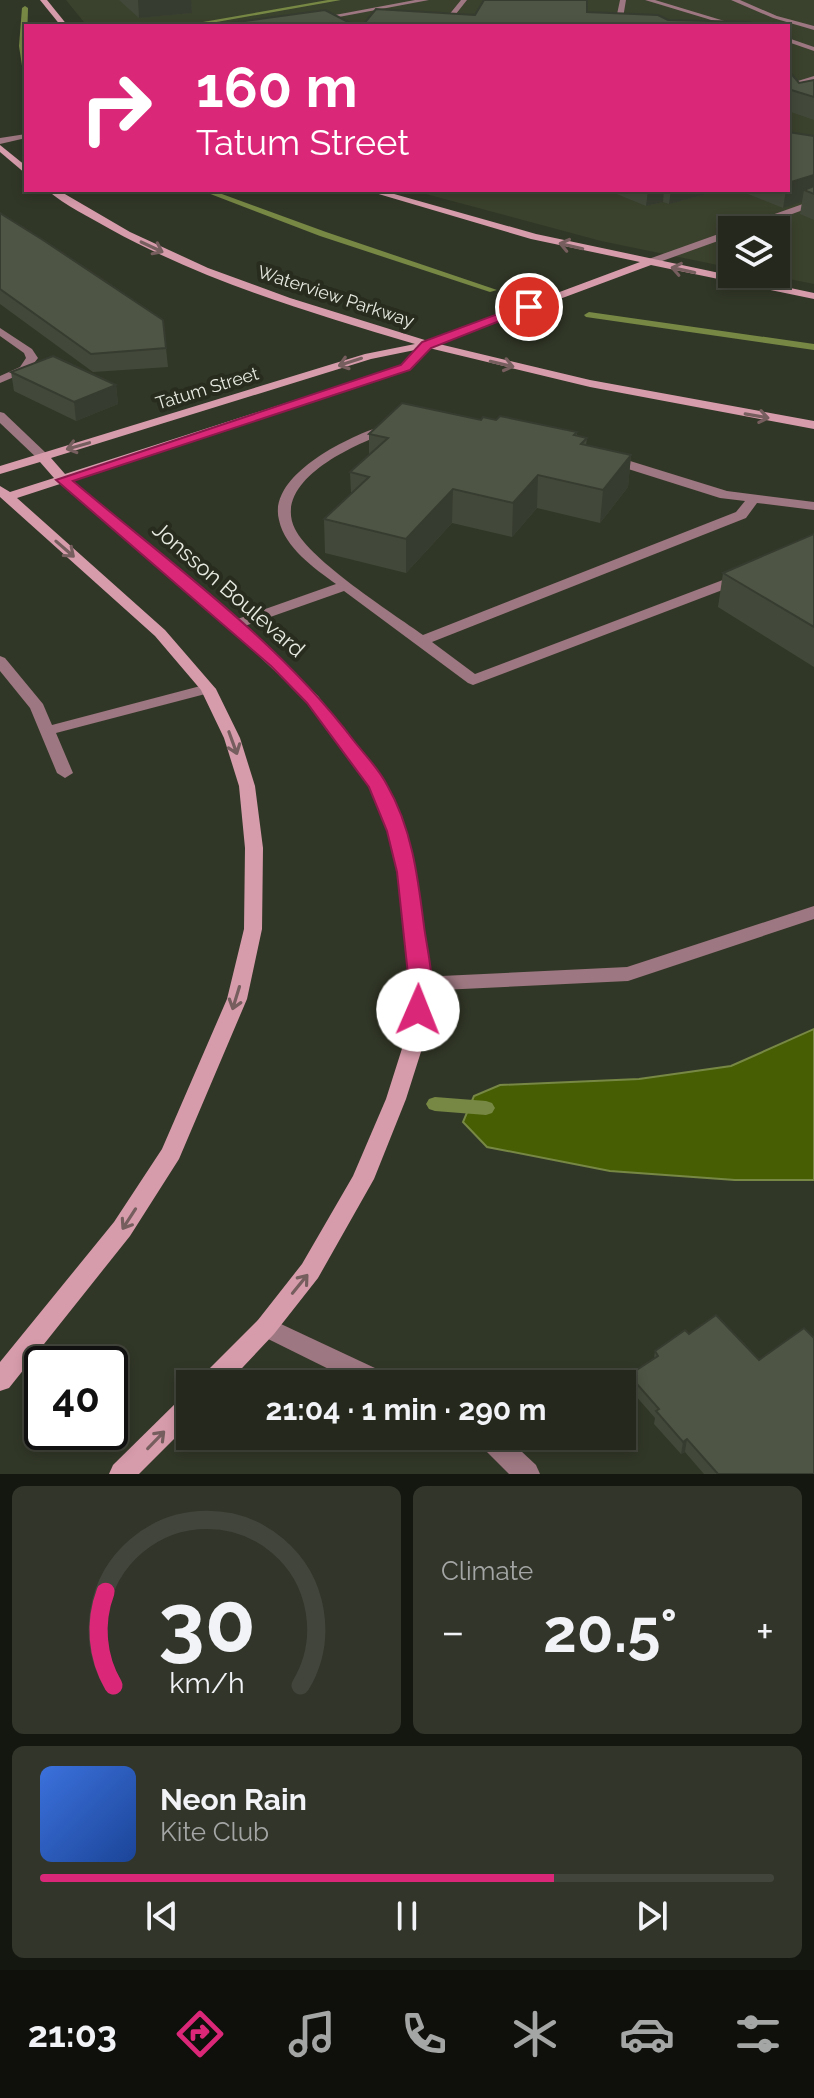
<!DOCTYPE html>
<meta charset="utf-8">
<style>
body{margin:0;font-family:Raleway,sans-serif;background:#31352a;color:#f1f3f6;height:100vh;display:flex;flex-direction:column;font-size:30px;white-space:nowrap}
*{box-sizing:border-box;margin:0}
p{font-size:26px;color:#a3a6a4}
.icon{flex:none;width:44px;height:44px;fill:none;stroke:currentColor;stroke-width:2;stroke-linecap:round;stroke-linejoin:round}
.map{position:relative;height:1474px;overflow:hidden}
.side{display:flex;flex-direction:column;gap:12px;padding:12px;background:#141710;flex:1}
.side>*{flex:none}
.hud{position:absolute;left:24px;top:24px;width:766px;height:168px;border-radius:0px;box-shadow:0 4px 12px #0003,0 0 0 2px #42453b;background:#db2777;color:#fff;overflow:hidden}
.buttons{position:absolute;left:718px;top:216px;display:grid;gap:16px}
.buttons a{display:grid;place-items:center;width:72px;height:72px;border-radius:0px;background:#25291d;box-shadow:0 4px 12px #0003,0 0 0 2px #42453b;font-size:40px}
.speed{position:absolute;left:24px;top:1346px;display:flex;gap:16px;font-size:40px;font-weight:700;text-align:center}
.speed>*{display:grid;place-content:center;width:104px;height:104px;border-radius:50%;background:#25291d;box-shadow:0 4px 12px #0003,0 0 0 2px #42453b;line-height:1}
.speed .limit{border:4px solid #111;border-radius:12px;background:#fff;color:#111}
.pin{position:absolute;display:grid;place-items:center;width:68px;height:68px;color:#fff;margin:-34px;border:4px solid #fff;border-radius:50%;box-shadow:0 2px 8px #0007}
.me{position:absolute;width:88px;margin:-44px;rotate:1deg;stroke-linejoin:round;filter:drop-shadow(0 0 6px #0008)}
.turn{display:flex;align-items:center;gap:28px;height:168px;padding:0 40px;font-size:36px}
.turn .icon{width:104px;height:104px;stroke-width:2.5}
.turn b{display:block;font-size:56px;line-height:68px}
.big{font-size:60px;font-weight:700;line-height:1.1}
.side .widget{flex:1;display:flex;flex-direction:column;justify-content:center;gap:12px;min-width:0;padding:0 28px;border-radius:12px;background:#31352a}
.side .dial{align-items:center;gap:0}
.dial svg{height:208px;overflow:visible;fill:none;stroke:#42453b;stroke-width:7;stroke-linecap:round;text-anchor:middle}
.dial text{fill:#f1f3f6;stroke:none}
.song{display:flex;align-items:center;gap:24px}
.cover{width:96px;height:96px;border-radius:12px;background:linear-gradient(135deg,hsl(220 70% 55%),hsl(220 70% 35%))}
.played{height:8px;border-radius:4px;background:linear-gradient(90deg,#db2777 70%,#42453b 70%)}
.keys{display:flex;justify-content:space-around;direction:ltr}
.heat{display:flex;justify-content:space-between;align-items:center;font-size:44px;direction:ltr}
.side .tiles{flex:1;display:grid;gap:12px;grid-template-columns:1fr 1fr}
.widget:last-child{grid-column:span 2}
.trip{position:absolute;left:176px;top:1370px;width:460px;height:80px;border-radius:0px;background:#25291d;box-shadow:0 4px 12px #0003,0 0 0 2px #42453b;font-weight:700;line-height:80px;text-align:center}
.dock{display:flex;height:128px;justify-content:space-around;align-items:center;background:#0f100c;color:#a3a6a4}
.dock .icon{width:56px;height:56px}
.dock .current{color:#db2777}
.dock b{font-size:36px;color:#f1f3f6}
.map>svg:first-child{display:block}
</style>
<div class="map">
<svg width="814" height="1474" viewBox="0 0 814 1474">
<rect width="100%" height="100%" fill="#313727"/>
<path fill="#3a412c" d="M66,0H814V284L763,274H776V230H732V268L601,241L411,190H788V26H87Z"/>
<path fill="#475e03" stroke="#778845" stroke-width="2" d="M814,1029V1180H735L610,1171L487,1147L463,1122L474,1096L500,1085L639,1079L731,1066Z"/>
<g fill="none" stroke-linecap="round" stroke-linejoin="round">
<g fill="#778845" fill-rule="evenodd">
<path d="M328,0H341L194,26H180Z"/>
<path d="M25,6L28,8L26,74L23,72L19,46L22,8Z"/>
<path d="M200,190H211L326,232L497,290L490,292L320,236Z"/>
<path d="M589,312L814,344V350L586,317L584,315Z"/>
<path d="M435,1097L486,1101L492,1103L495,1108L492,1113L486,1115L435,1111L429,1109L426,1104L429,1099Z"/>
</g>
<g fill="#9d7781" fill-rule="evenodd">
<path d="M415,0H429L291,26H276Z"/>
<path d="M461,0H467L448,24H437V22L444,21Z"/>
<path d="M620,0H626L623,18L634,22V24L616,19Z"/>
<path d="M645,0H655L741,26H731Z"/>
<path d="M788,38L814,47V51L788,42Z"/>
<path d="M814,76V81L788,89V84Z"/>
<path d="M388,424L394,428L392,431C357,443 271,480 295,529C311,561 391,612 423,635L736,512L745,501L720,498L606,462V456H614L727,491L814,502V510L757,503L746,518L432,642L475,674L736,575L741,574L748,578L746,581L473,685L468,683L344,591L239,628H229L227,625L229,622L336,584C314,568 285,548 279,520C267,474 353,434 388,424Z"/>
<path d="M0,656L5,658L43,704L52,725L208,684L216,689L213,692L56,733L73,773L65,778L57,773L30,708L0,671Z"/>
<path d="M814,906V919L628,981L420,991L413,989L410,984L413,979L420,977L627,967Z"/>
<path d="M266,1317L392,1376L395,1384H359L258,1334L254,1327L258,1320Z"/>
<path d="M476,1436H505L536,1465L540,1474H509L479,1444Z"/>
</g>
<g fill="#9d7781" fill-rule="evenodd">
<path d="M731,0H740L777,16L814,26V30L773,18Z"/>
<path d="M26,134V138L0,144V138Z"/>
<path d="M814,200V206L748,230H732V236L651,265L642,263L643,261Z"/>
<path d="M0,328L32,349L38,358L28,371L0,383V376L20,367L26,358L24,353L0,336Z"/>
<path d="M0,412L4,413L47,454V460H39L0,423Z"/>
</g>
<g fill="#d79cac" fill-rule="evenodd">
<path d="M40,0H47L68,26H61Z"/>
<path d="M0,145L26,166V174L0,152Z"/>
<path d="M47,190H58L130,232L208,268L290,298L428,341L640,262L531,239L365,190H380L536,234L814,293V299L651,265L439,344L590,380L814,421V429L590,387L429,348L409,370L71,480L239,622L318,696L386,786L406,831L416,872L430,984L426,1036L406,1099L374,1179L318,1278L274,1334L227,1384H199L202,1376L258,1320L302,1264L353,1176L386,1099L406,1036L410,984L398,872L388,831L370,787L308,702L229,628L60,484L17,498L165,630L216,689L240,738L255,786L263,848L262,929L247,999L179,1159L130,1236L9,1388L0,1391V1362L114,1222L162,1149L227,999L244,929L245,848L239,786L224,738L201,690L155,636L0,497V486L10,492L54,478L40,462L0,474V466L365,354L415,344C311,313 206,282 110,229C89,217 66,206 47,190ZM415,350L401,366L65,474L51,458L371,359Z"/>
<path d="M190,1395V1423L139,1474H109L113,1465L181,1398Z"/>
</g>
</g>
<g fill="#43493a">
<path d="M119,0H191L192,13L139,18Z"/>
<path d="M788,70L799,83L814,80V120L788,111Z"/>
<path d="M814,136V220L800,214L802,202L783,208L738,190H788Z"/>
<path d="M607,190H722L669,204L663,202L646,206Z"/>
<path d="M0,213L163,320L168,367L93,372L0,304Z"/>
<path d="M11,372L116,385L118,404L76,421L14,391Z"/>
<path d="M481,420H496L577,432V436L587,438L586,445L631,455L628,487L600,523L537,508L512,537L452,523L406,573L325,553L324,519L351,493L350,472L369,455V434Z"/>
<path d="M814,534V667L718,607L723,573Z"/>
<path d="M655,1351L814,1474H704L685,1452L681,1454L654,1424L655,1418L628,1387L629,1375L654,1358Z"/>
</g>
<g fill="#373c30">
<path d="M138,0H191L192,13L139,18Z"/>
<path d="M814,175V194L804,190L802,202L783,208L786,190H788V183Z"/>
<path d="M648,190H664L663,202L646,206Z"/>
<path d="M671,190H722L669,204Z"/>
<path d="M116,385L118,404L76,421L74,402Z"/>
<path d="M631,455L628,487L600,523L603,490Z"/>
<path d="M538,475L537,508L512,537L513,503Z"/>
<path d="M453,489L452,523L406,573V539Z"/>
<path d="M687,1439L685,1452L681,1454L683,1442Z"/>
</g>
<g fill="#4e5544" stroke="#373c30" stroke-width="2">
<path d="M484,0H587V12L658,15L668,20L750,22L752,26H362L376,9L475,15Z"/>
<path d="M325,10L356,26H208Z"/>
<path d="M788,70L799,83L814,80V97L788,89Z"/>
<path d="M788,132L814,136V175L788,183Z"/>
<path d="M814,186V194L804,190Z"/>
<path d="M0,213L43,240L163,320L166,348L91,354L0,289Z"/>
<path d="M53,356L116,385L74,402L11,372Z"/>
<path d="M402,403L481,420L483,417L496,420L500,416L577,432L574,435L587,438L581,444L631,455L603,490L538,475L513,503L453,489L406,539L324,519L369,477L350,472L388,438L369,434Z"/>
<path d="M814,534V627L723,573Z"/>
<path d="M716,1315L759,1360L804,1328L814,1338V1474H718L687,1439L683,1442L656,1411L659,1409L629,1375L658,1356L655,1351L685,1330L689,1334Z"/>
</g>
<defs><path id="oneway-shaft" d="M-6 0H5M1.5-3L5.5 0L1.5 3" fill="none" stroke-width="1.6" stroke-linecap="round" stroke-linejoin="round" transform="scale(2)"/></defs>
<g stroke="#765e5e">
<use href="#oneway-shaft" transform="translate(571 246) rotate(-167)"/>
<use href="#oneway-shaft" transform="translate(152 247) rotate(25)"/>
<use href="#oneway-shaft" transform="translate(683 270) rotate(-168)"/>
<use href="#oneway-shaft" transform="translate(350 362) rotate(162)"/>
<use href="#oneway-shaft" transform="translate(502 364) rotate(13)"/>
<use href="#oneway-shaft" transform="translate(757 416) rotate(10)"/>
<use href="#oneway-shaft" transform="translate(78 446) rotate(164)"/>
<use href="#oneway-shaft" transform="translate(65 549) rotate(41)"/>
<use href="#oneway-shaft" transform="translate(233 743) rotate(70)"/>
<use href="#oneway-shaft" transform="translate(236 998) rotate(107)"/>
<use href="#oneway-shaft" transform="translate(129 1219) rotate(123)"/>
<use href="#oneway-shaft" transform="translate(300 1284) rotate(-51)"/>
<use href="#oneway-shaft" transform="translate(156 1440) rotate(-46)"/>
</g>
<path fill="#db2777" stroke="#8e194d" stroke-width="2" d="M525,304L535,307L431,348L410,370L73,481C170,563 277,639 354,741C365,755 379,769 387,785C412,828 418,878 424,926C427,951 439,992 426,1016H410L407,1010L409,984L397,872L387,831L369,787L307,703L271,666L56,480L401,365L422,342Z"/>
<g text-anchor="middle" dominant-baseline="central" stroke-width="8" stroke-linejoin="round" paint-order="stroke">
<g font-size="18" fill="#e6eae0" stroke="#272c1e">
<text transform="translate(336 296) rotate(18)">Waterview Parkway</text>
<text transform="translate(207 388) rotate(-17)">Tatum Street</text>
</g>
<g font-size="22" fill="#e6eae0" stroke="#272c1e">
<text transform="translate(229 589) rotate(41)">Jonsson Boulevard</text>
</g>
</g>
</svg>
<div class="buttons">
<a><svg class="icon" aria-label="layers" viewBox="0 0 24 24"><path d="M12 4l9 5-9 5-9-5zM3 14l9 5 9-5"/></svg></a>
</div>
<div class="speed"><div class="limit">40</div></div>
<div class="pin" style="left:529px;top:307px;background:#d93025"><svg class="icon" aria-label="arrive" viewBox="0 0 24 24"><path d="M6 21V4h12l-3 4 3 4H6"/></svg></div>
<svg class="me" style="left:418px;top:1010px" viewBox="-20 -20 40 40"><circle r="19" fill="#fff"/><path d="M0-13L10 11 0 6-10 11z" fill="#db2777"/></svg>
<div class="trip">21:04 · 1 min · 290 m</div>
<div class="hud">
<div class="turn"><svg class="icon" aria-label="right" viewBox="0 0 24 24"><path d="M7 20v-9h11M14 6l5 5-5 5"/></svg><div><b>160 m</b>Tatum Street</div></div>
</div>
</div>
<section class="side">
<div class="tiles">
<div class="widget dial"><svg viewBox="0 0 100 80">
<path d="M14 69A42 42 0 1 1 86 69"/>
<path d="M14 69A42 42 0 0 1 11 33" stroke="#db2777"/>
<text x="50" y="56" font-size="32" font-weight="700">30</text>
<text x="50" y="72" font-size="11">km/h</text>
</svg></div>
<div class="widget"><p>Climate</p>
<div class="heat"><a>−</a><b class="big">20.5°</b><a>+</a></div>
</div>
<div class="widget">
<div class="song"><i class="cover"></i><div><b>Neon Rain</b><p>Kite Club</p></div></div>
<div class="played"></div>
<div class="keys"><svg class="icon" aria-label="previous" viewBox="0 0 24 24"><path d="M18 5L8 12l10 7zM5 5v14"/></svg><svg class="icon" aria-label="pause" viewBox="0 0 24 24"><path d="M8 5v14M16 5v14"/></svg><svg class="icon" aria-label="next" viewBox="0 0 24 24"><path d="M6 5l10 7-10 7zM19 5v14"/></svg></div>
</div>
</div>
</section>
<nav class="dock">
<b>21:03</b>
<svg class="icon current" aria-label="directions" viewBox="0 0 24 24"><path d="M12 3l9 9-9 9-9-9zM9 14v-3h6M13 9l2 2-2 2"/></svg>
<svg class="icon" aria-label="music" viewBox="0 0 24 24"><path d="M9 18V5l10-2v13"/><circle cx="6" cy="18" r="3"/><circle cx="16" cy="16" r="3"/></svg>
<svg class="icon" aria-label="phone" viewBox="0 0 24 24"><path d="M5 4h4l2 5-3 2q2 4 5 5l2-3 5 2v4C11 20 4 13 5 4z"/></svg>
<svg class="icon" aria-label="climate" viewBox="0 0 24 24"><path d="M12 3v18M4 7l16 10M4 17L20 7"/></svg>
<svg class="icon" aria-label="car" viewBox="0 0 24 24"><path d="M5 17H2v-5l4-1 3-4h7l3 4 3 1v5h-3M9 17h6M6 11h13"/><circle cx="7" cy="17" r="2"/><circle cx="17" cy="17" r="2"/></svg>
<svg class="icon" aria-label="filters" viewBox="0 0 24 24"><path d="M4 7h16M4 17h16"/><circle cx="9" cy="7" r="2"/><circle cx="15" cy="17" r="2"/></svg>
</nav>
